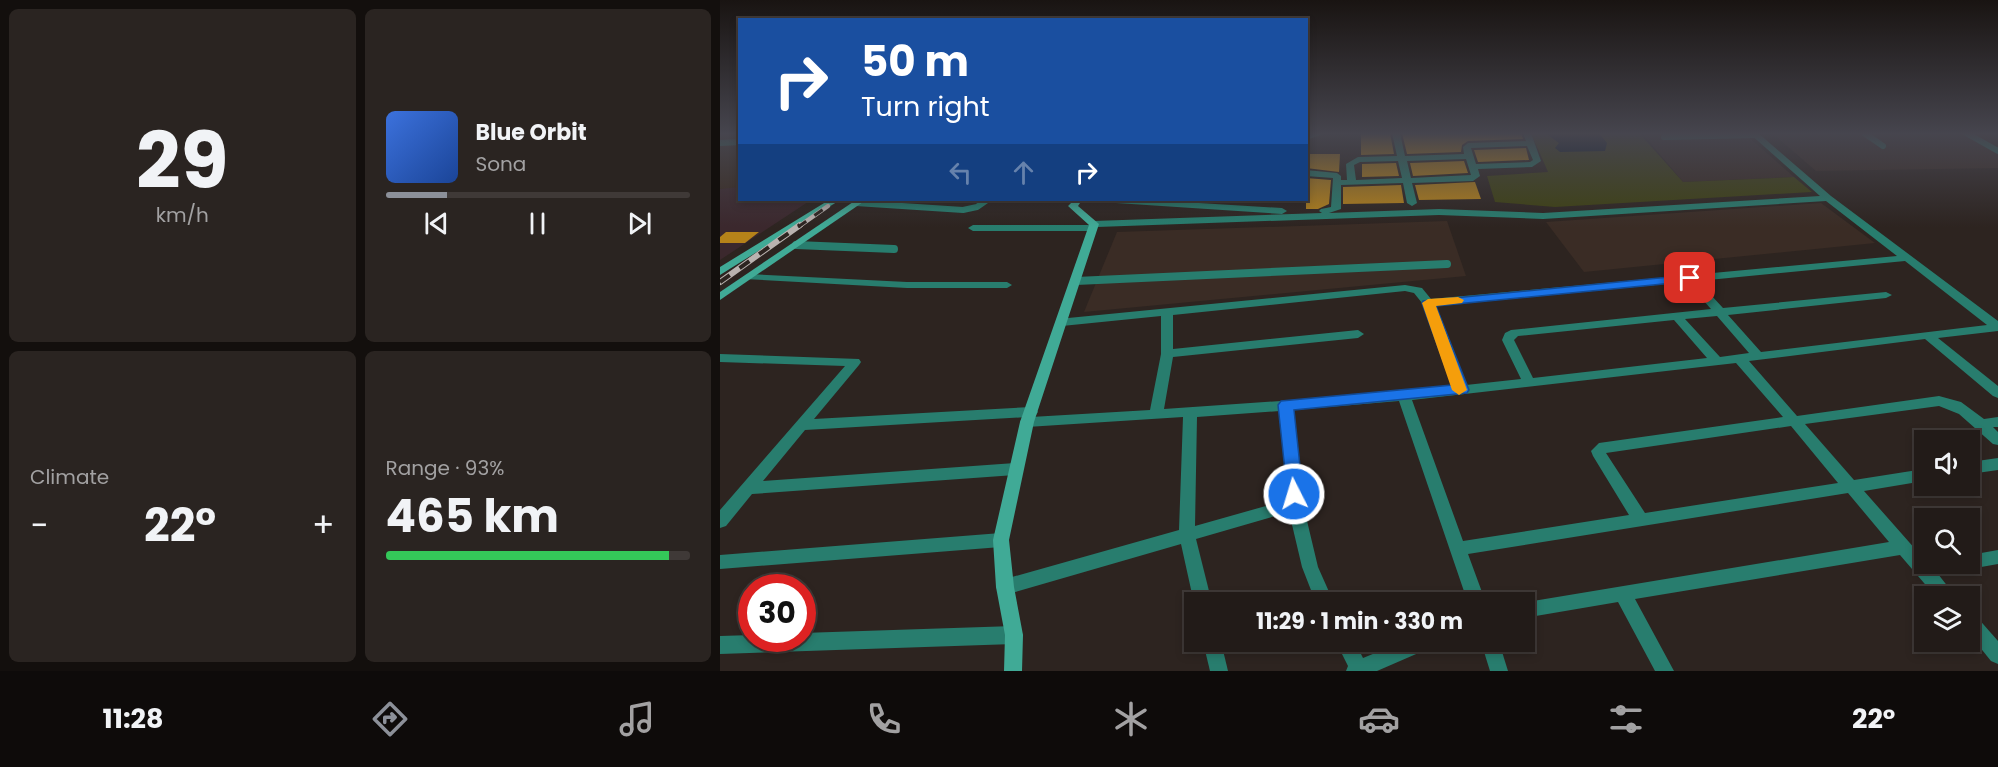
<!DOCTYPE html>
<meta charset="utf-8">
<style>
body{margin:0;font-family:Poppins,sans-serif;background:#2a2421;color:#f1f3f6;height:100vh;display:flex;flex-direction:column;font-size:22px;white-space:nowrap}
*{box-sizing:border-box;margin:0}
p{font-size:20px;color:#a2a1a2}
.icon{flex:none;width:33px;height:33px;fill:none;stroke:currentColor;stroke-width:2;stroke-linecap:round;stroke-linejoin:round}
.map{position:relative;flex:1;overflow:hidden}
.side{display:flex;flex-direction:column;gap:9px;padding:9px;background:#130f0d;width:720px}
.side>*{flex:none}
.banner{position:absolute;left:18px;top:18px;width:570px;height:183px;border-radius:0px;box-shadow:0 3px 9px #0003,0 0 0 2px #3f3937;background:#1a4fa0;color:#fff;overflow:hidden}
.fabs{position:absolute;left:1194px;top:430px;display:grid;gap:12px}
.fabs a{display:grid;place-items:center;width:66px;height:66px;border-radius:0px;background:#221b18;box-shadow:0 3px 9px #0003,0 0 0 2px #3f3937;font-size:30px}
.speed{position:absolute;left:18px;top:574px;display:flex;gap:12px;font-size:30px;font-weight:700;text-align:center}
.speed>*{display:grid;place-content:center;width:78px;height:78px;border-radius:50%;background:#221b18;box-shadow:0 3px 9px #0003,0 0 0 2px #3f3937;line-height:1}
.speed .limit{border:9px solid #d22;background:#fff;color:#111}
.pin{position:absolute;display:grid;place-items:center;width:51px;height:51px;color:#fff;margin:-26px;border-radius:12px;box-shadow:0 3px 9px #0006}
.me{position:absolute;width:66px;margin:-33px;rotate:355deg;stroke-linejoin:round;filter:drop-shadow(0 0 4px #0008)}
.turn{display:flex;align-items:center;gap:21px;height:126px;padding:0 24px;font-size:27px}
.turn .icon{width:78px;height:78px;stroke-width:2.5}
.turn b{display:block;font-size:42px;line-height:51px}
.lanes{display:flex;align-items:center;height:57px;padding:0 24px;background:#0003;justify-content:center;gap:30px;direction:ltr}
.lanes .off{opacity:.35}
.big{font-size:45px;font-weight:700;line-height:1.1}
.side .card{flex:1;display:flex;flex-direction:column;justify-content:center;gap:9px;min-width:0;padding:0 21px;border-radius:9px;background:#2a2421}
.side .dial{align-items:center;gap:0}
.dial b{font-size:78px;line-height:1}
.song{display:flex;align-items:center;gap:18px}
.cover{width:72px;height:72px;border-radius:9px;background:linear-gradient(135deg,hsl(220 70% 55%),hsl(220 70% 35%))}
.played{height:6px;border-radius:3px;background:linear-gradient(90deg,#8c9099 20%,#3f3937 20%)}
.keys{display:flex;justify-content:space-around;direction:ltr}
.heat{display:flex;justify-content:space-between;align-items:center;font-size:33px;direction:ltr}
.charge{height:9px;border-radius:4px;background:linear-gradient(90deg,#34c759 93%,#3f3937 0)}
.side .tiles{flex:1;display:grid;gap:9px;grid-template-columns:repeat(2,1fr)}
.trip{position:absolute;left:464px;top:592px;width:351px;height:60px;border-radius:0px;background:#221b18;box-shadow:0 3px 9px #0003,0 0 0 2px #3f3937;font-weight:700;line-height:60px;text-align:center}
.tabs{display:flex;height:96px;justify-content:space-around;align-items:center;background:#0e0b0a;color:#a2a1a2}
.tabs .icon{width:42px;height:42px}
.tabs .current{color:#8c9099}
.tabs b{font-size:27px;color:#f1f3f6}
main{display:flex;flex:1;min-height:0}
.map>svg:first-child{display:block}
</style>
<main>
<section class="side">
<div class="tiles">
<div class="card dial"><b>29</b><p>km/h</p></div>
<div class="card">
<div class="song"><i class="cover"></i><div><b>Blue Orbit</b><p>Sona</p></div></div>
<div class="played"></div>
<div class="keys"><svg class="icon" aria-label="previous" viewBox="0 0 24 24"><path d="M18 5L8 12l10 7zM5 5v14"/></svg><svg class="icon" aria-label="pause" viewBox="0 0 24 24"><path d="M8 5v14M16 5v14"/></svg><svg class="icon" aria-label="next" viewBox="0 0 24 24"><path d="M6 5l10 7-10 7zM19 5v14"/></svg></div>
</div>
<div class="card"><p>Climate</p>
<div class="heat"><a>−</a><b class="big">22°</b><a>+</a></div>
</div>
<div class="card"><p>Range · 93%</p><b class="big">465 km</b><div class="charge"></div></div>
</div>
</section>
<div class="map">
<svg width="1278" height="671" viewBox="0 0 1278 671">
<rect width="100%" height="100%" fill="#2d2420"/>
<path fill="#3b282d" d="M4,187H19L20,200H91L0,260V189Z"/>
<g fill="#3a2c25">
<path d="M922,133H1024L1074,177L963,182Z"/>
<path d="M1052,133H1278V168L1096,171Z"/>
<path d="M1101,203L1155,243L864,272L826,222Z"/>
<path d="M727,221L746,276L364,312L397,232Z"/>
</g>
<path fill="#392a1f" d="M0,133H19V187L0,189Z"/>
<path fill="#3e4111" d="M811,133H919L963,182L1074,177L1092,192L835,207L775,202L767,176L828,172Z"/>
<path fill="#03162b" d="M825,133H879L887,143L885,151L840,152L835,148L839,143Z"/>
<g fill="#b68219">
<path d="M641,133H670L674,154L641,155Z"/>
<path d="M682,133H801L803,139L748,141L742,145L741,152L687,154Z"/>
<path d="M806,148L809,160L758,162L754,150Z"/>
<path d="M586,154H620L619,172L586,168Z"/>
<path d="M744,161L748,173L693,176L690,163Z"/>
<path d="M676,163L679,176L642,177V164Z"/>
<path d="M586,178L611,180L609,204L598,209H586Z"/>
<path d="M755,182L761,199L699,200L695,185Z"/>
<path d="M681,185L684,203L623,204V187Z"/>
<path d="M6,232H39L25,243H0V237Z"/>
</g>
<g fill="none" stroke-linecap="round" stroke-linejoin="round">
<g stroke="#287d6e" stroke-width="6">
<path d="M1144,133L1163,146"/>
<path d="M1246,133L1278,151"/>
<path d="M944,137L1036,135"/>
<path d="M0,143L20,142"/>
<path d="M136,203L243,210L257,207L267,200"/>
</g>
<g stroke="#287d6e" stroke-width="8">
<path d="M76,245L174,249"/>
<path d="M356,281L727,264"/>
</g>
<g fill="#287d6e" fill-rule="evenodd">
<path d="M594,133H606L586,140V135Z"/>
<path d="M672,133H680L685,156L744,154L743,147L748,143L806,141L803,133H811L821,161L812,167L758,169L760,176L753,181L692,183L697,203L692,206L687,203L683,183L621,185V209L609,213L719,209L823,213L1100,196L1029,133H1038L1111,196L1278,321V331L1218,338L1278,386V398L1273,396L1205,339L1029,361L1077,416L1219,396L1241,402L1264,419L1278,417V427H1273L1278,432V445L1273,444L1239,414L1219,406L1085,424L1134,480L1204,469V481L1144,491L1204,559V564H1241L1239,569L1218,574L1236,597H1216L1180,555L915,599L954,671H935L898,602L804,618V603H801L1169,542L1128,493L748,554L766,603H748L679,401L573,410L583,504L598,567L614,603H596L582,567L569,512L476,539L492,603H474L461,544L285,595L279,593L276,587L279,581L285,579L459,530L463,417L307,427L302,426L300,422L302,418L307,417L85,430L43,481L295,463L300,465L302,469L300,473L295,475L32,494L6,526L0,528V510L125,366L0,362V354L139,359L141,362L139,365L94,419L311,407L316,409L318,412L316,415L311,417L430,410L441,354V316L342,326L336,322L338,319L685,285L702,288L711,299L1177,256L1106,201L823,219L719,215L377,227L376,230L373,231H253L248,228L253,225H370L371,222L374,221L602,213L599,211L601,209L611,207L613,178L586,176V170L617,173L621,176V180H627L626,164L638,157L677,156ZM807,146L813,160L810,162L756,164L751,148ZM746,159L751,175L691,178L687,161ZM678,161L682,178L636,180L634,165L640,162ZM1185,261L1267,325L1041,352L1008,315L1166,298L1172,295L1166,292L1003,308L978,281ZM967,282L991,309L791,330L785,333L782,340L801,379L746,385L715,306ZM685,291L694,293L702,303L733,387L590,399L444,409L453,357L638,338L644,334L638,330L453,349V315ZM997,316L1029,353L1000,357L965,319ZM954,320L987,358L813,378L794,340L798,336ZM1016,363L1063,417L879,443L871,451L873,456L909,515L743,541L692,400ZM560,411L567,500L475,526L477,417ZM1071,426L1118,483L925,513L886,453Z"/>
<path d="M391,200H430L562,208L567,211L562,214L396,203Z"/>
<path d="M28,274L187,282H287L292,285L287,288H187L24,279L23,277Z"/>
<path d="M1278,458V470L1250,474V462Z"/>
<path d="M281,533L287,535L289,540L287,545L281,547L0,569V555Z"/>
<path d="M1278,550V564L1250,569L1244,567L1243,564H1250V555Z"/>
<path d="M1250,614L1256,616L1278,641V664L1271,661L1250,635Z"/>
<path d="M294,626L300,629L303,635L300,641L294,644L0,654V636L32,635V639H82V633Z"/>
<path d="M483,642H501L508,671H490Z"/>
<path d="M616,642H635L643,658L682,642H713L710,648L657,671H626L628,666Z"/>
<path d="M761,642H779L788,671H770Z"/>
</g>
<g fill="#40aa96" fill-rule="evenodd">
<path d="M109,200H120L0,275V267Z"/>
<path d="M136,200H146L0,300V292Z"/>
<path d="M354,200H362L358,206L379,224L314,422L289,540L294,587L303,635L302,671H284L285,635L276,587L273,540L300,422L369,225L348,206Z"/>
</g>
<defs>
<path id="rail-far1" d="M78,227L108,206"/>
<path id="rail" d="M0,282L80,225"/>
</defs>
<use href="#rail-far1" stroke="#bab3b0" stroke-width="4.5"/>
<use href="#rail" stroke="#bab3b0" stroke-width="6"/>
<use href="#rail-far1" stroke="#2d2420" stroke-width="3" stroke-dasharray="10" stroke-linecap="butt"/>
<use href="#rail" stroke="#2d2420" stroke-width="4" stroke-dasharray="12" stroke-linecap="butt"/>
</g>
<linearGradient id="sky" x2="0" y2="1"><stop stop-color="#191412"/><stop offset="0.59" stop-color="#46454e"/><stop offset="1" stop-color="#46454e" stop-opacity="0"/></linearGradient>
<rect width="1278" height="227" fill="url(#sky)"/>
<path fill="#1a73e8" stroke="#114b97" stroke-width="1.5" d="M970,275L976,278L974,281L716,306L749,390L747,393L574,410L583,494L580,499H568L558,405L561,401L732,385L702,303L703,301Z"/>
<path fill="#f59e0b" d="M738,297L744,300L742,303L716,306L747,390L739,395L732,390L702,303L708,299Z"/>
</svg>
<div class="fabs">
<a><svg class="icon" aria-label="sound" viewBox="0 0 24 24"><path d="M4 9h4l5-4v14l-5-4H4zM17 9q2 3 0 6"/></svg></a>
<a><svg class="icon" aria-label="search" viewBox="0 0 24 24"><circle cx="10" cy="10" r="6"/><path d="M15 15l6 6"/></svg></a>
<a><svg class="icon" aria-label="layers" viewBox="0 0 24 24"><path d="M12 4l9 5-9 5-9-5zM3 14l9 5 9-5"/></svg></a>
</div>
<div class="speed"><div class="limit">30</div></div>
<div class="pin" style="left:970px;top:278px;background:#d93025"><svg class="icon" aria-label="arrive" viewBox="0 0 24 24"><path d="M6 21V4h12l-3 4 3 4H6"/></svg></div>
<svg class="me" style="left:574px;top:494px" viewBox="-20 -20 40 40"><circle r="17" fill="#1a73e8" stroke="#fff" stroke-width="3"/><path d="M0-11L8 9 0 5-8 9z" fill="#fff"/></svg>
<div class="trip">11:29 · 1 min · 330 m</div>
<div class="banner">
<div class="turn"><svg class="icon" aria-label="right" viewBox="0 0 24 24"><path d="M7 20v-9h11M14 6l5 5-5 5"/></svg><div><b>50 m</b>Turn right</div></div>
<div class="lanes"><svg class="icon off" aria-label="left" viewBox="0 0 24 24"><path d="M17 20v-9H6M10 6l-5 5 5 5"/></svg><svg class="icon off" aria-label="ahead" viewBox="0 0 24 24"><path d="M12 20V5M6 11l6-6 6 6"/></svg><svg class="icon" aria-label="right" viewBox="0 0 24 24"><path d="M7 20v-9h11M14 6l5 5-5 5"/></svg></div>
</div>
</div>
</main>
<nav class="tabs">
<b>11:28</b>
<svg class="icon current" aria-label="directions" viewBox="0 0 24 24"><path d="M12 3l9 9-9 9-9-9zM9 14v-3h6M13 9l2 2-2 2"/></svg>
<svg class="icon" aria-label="music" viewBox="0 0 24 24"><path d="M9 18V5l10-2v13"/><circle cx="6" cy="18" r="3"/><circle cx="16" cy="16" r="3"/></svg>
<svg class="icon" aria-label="phone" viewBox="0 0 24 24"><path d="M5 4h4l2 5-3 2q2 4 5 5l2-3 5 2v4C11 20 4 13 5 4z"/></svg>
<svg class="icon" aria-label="climate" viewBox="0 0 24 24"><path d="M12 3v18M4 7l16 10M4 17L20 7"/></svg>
<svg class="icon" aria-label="car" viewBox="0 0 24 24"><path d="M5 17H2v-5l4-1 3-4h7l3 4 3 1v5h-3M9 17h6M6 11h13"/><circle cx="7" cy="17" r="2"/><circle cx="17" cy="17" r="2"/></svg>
<svg class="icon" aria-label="filters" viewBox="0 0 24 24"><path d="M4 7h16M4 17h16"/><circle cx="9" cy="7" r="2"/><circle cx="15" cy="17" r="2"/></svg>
<b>22°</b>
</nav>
